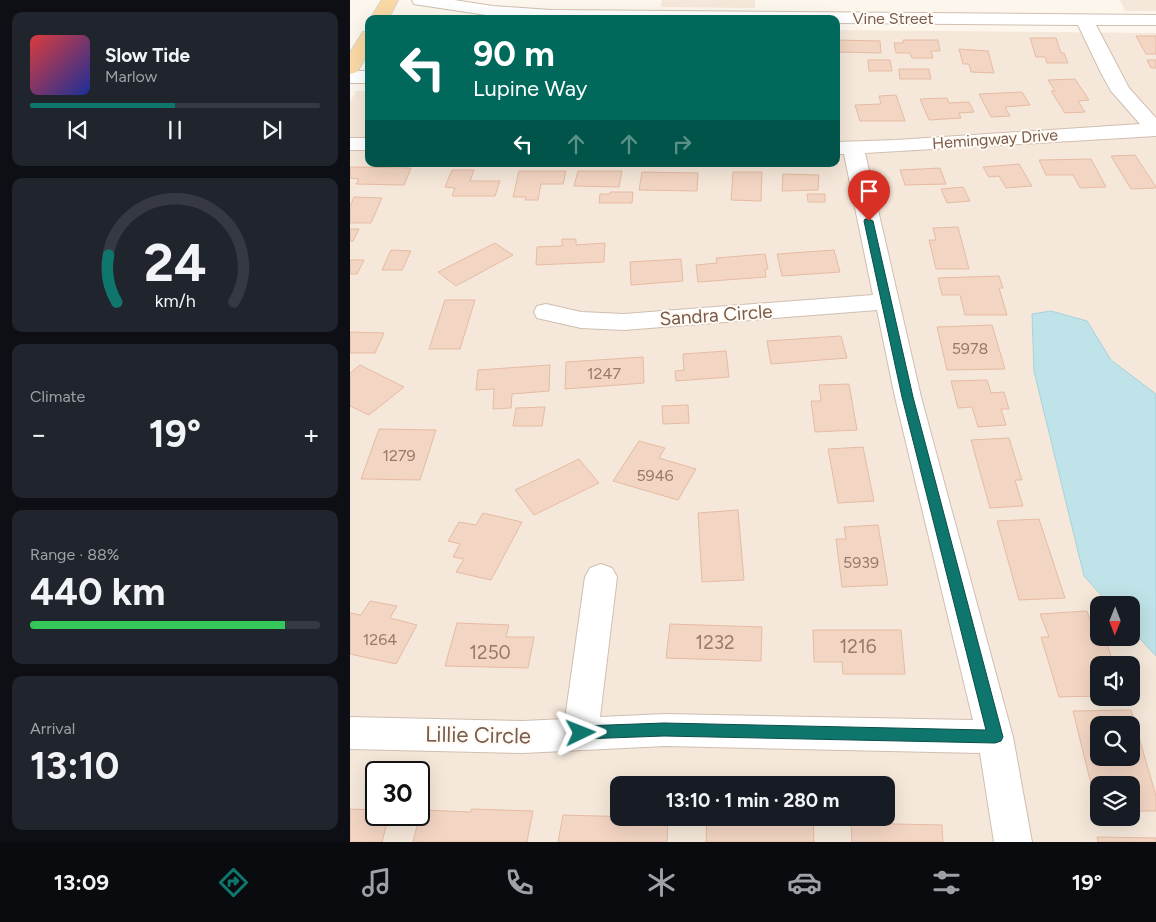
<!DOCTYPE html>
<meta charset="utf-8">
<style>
body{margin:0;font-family:Figtree,sans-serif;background:#20242c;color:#f1f3f6;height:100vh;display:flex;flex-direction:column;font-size:19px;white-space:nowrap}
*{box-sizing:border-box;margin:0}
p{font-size:16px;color:#9ea1a6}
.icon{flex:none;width:28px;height:28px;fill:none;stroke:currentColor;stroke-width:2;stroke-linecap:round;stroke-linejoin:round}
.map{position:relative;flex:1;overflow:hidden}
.panel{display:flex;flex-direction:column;gap:12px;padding:12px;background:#0d0f14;width:350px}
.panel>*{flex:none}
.top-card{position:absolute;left:15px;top:15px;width:475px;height:152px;border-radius:10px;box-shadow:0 5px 20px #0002;background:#00695c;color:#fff;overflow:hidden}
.needle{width:32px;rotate:181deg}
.tools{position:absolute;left:740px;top:596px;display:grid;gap:10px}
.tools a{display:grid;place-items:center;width:50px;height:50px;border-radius:10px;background:#171b24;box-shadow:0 5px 20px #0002;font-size:25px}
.speed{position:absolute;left:15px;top:761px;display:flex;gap:10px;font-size:25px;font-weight:700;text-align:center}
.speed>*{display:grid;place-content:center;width:65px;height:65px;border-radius:50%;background:#171b24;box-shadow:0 5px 20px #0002;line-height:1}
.speed .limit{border:2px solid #111;border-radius:8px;background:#fff;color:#111}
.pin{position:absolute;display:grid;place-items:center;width:42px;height:42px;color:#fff;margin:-51px -21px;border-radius:50% 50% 50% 0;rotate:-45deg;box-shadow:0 0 5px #0007}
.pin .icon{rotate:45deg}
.me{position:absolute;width:55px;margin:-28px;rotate:88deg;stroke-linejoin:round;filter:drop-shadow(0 0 4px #0008)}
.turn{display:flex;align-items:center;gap:18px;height:105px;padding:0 25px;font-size:22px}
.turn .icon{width:65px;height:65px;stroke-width:2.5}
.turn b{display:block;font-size:35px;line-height:42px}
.lanes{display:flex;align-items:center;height:48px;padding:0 25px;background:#0003;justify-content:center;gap:25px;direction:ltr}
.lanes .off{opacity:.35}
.big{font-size:38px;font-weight:700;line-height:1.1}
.panel .tile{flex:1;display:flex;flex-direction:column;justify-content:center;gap:8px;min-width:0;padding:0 18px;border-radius:10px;background:#20242c}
.panel .dial{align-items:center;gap:0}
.dial svg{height:130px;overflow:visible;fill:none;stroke:#363941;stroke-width:7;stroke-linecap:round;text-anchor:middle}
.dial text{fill:#f1f3f6;stroke:none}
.song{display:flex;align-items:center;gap:15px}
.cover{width:60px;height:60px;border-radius:8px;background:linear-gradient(135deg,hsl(0 70% 55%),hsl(230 70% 35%))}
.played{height:5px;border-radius:2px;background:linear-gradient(90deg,#0f766e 50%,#363941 50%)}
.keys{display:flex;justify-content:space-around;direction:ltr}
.heat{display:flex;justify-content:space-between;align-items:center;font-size:28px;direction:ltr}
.charge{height:8px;border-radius:4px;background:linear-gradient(90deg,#34c759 88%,#363941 0)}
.trip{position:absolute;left:260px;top:776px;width:285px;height:50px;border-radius:10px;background:#171b24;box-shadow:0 5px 20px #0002;font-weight:700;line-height:50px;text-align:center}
.dock{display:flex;height:80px;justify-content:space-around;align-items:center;background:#090b0e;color:#9ea1a6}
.dock .icon{width:35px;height:35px}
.dock .active{color:#0f766e}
.dock b{font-size:22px;color:#f1f3f6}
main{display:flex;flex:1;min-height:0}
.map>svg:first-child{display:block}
</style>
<main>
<section class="panel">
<div class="tile">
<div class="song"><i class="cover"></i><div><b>Slow Tide</b><p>Marlow</p></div></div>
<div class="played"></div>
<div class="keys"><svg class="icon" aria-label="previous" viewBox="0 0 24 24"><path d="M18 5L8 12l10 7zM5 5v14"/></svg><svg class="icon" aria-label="pause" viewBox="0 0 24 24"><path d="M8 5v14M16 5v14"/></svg><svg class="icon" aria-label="next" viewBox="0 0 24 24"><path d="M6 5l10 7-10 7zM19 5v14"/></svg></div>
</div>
<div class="tile dial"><svg viewBox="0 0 100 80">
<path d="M14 69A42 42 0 1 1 86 69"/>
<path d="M14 69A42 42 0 0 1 9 40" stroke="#0f766e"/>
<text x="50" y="56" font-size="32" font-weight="700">24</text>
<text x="50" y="72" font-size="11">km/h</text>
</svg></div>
<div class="tile"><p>Climate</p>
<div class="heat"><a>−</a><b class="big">19°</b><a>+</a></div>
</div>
<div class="tile"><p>Range · 88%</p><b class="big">440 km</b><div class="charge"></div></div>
<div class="tile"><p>Arrival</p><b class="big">13:10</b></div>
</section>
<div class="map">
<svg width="806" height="842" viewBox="0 0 806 842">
<rect width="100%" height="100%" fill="#fdf6ec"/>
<g fill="#f5e8da" fill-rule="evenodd">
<path d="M312,0H405V8L311,7Z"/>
<path d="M770,0H806V11H775Z"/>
<path d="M486,30L806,33V842H0V102L6,91H19V164H486ZM749,605H781V638H749ZM749,665H781V698H749ZM749,725H781V758H749ZM26,772H69V815H26ZM269,785H536V818H269ZM749,785H781V818H749Z"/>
</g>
<path fill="#bfe3e8" stroke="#a5d3da" d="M701,311L737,321L761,360L806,394V656L781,629V605H760L734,576L684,371L682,314Z"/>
<g fill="#f3d5c3" stroke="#e6bba3" fill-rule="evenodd">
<path d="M786,36H806V54H796Z"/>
<path d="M680,38H706L711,53H714L718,63H697L695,57H686Z"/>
<path d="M486,40L530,41L531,53L487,52Z"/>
<path d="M553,40H588L590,51H581L583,58H562L560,53H546L544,43H553Z"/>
<path d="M609,49L638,51L644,73L621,72L619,64H613Z"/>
<path d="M518,60H540L542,71H519Z"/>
<path d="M797,60H806V68H801Z"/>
<path d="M549,69H579L581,79H550Z"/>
<path d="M725,79L739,100L728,101L735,112L715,113L701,91H705L698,80Z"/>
<path d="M672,92L680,105L655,107L660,116L641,117L629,94Z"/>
<path d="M546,95L555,121H510L505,105L531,104L529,96Z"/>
<path d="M597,98L599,103L619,102L624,112L609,113L611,118L579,120L570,99Z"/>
<path d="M785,155L806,187V188L781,189L761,156Z"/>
<path d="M741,159L756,187L730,188L723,175H696L689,160Z"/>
<path d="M669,164L682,186L656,188L649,176L639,177L633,167Z"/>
<path d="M0,167L61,168L54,185L6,184L9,179L0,178Z"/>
<path d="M590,168L596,184L555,185L550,170Z"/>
<path d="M102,170H124L120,181H150L145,196H102L105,188L95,187Z"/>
<path d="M169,171H216L213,184H191L188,200H175L176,197H163Z"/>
<path d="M228,171H272L269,187L224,186Z"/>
<path d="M292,172L348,173L347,191L289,190Z"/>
<path d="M383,172H412L411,201L381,200Z"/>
<path d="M433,174L469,175L468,190L432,191Z"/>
<path d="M613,187L620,201L597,203L591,189Z"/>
<path d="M260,192H283L282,203H249L250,194H260Z"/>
<path d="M457,194H475V202H458Z"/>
<path d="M4,197L32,198L21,223H0V206Z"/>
<path d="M608,227L619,269H586L579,240H586L583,228Z"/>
<path d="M0,229H9L3,241H0Z"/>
<path d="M212,239H226V245L255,243L254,262L186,265L187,247L212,246Z"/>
<path d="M145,243L163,255L106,286L88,272Z"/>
<path d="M41,250L61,251L52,270H32Z"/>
<path d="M484,250L490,272L432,276L427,254Z"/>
<path d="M415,254L418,269H415L416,277L348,282L346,265L367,263L366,258Z"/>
<path d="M331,259L333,281L281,285L280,262Z"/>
<path d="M0,260H14L7,274H0Z"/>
<path d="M649,276L653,288H649L657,315H615L610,295H592L588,278Z"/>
<path d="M95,300H125L110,349H79Z"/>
<path d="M642,325L655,369L597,370L587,327Z"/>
<path d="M0,332L34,333L25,353H0Z"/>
<path d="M491,336L497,358L421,364L417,341Z"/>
<path d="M376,351L379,377L326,381L325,371L334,370L333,354Z"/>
<path d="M293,357L294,383L215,389L216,362Z"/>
<path d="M10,365L54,387L19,415L0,406V373Z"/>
<path d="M200,365L199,391L162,394L161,408L143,409L144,389L126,390L128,370Z"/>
<path d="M637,380L641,393L654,392L659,409H651L656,425L628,427L622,407L608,408L601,381Z"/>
<path d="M499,384L507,430L465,432L461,401H471L469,385Z"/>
<path d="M338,405L339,423L313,424L312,406Z"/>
<path d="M195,407L192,426H163L166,408Z"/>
<path d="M29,429L86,430L70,480L11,479Z"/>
<path d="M659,438L672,480H665L673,506L640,508L621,440Z"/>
<path d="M289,441L315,448L309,458L346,469L328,500L263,481Z"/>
<path d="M513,447L524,501L488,503L478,449Z"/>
<path d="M229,459L249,483L184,515L165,490Z"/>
<path d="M388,510L394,580L352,582L348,513Z"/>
<path d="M133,513L172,522L141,580L106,572L114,559L103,557L110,544L98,541L109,522L126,525Z"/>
<path d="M689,519L715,598L669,600L647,521Z"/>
<path d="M528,525L538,585L492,587L486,539H496L494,527Z"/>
<path d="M20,601L47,606L40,618L67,625L46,664L0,654V613L11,615Z"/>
<path d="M737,611L744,633H749V638H755L764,665H749V696L709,697L691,637H699L690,614Z"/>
<path d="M107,623L159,625L156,637H184L178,668L95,666Z"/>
<path d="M320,624L412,627L411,661L316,658Z"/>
<path d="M463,630H551L555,674H493L492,662H464Z"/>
<path d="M781,710L806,796V811H781V785H749L748,812L723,711ZM749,725H781V758H749Z"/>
<path d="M0,809L26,810V815H39L32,842H0Z"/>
<path d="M121,809L183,811L177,842H63L71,810L121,812Z"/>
<path d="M213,815L318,818L317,842H208Z"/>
<path d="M357,818H463L464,842H356Z"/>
<path d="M501,823L592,825L593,842H502Z"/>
<path d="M747,837L806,838V842H748Z"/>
</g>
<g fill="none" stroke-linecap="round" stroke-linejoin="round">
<defs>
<g id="minor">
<path d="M62,0H104L143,6L201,10L806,15V25H746L779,88L806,118V136L515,153L571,397L663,737L682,842H644L630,753L315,746L173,753L0,749V717L173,721L215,719L235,577L240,568L251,564L262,568L267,577L250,717L315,714L623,720L545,397L527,310L274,330L231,328L187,318L184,312L187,306L196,304L231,312L274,314L523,295L494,154H486V142L546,140L790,124L761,91L751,73L728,25L486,23V19H180L143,16L70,5L64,4Z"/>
<rect x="0" y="71" width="19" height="12"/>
<rect x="0" y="138" width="19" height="12"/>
</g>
<g id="major">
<path d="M32,0H48L38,19H20Z"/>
<path d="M19,31V52L7,72L0,74V53L13,32Z"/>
</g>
</defs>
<use href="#minor" stroke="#d1beb0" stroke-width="2"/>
<use href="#major" stroke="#dad1cd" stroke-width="2"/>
<use href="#minor" fill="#fff" fill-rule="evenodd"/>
<use href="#major" fill="#fbd9a5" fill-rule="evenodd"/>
</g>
<path fill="#0f766e" stroke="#0a4d48" d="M515,219H519L523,221L563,397L653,737L651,741L645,743L314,736L231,739L225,737L223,733L225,728L231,726L314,723L636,730L552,397L514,221Z"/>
<g text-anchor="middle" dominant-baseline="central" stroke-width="4" stroke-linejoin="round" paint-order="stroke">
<g font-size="16" fill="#7a5c4d" stroke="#fffaf3">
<text x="543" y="18">Vine Street</text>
<text transform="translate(645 139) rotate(-4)">Hemingway Drive</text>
</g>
<g font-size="16" fill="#987a6a">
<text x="620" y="348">5978</text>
<text x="254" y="373">1247</text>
<text x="49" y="455">1279</text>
<text x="305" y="475">5946</text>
<text x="511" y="562">5939</text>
<text x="30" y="639">1264</text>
</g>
<g font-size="19" fill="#7a5c4d" stroke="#fffaf3">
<text transform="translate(366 315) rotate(-4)">Sandra Circle</text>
</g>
<g font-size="19" fill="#987a6a">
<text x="365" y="642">1232</text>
<text x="508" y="646">1216</text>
<text x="140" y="652">1250</text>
</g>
<g font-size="22" fill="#7a5c4d" stroke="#fffaf3">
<text transform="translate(128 735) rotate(1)">Lillie Circle</text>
</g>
</g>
</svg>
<div class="tools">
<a><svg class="needle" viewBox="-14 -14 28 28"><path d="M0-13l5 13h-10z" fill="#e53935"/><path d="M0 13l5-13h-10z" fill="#9ea1a6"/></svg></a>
<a><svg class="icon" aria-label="sound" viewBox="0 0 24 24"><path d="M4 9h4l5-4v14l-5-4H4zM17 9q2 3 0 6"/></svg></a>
<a><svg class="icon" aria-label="search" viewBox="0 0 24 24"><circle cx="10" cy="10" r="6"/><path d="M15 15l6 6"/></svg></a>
<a><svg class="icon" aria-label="layers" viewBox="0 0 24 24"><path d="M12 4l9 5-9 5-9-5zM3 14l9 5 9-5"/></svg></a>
</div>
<div class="speed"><div class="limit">30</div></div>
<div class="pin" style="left:519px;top:221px;background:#d93025"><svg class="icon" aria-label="arrive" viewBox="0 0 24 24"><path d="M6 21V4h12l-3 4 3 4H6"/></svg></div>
<svg class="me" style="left:231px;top:733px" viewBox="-20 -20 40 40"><path d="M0-17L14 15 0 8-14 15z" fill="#0f766e" stroke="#fff" stroke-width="4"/></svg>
<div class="trip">13:10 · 1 min · 280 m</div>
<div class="top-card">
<div class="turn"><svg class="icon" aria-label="left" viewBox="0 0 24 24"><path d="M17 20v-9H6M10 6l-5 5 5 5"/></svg><div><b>90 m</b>Lupine Way</div></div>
<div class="lanes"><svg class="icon" aria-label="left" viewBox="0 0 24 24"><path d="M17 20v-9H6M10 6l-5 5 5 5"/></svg><svg class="icon off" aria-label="ahead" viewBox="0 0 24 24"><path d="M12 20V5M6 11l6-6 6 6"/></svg><svg class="icon off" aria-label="ahead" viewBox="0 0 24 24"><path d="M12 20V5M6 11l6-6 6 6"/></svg><svg class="icon off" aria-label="right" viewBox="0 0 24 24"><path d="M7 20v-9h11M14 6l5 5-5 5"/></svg></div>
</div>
</div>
</main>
<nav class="dock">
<b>13:09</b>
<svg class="icon active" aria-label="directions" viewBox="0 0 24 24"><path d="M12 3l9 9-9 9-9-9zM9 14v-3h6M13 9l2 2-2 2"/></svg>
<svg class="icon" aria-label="music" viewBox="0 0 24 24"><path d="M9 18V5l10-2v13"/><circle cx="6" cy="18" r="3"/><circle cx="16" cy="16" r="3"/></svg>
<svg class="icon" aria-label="phone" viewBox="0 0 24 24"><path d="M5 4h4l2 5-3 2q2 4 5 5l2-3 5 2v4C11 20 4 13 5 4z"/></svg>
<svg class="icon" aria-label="climate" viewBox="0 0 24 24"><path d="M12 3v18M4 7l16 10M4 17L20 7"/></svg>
<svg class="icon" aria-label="car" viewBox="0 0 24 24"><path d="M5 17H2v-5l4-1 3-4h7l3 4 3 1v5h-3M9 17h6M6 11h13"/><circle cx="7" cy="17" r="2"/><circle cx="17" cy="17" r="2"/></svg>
<svg class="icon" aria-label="filters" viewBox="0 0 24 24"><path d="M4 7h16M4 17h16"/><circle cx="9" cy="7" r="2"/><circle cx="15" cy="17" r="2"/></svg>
<b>19°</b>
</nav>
